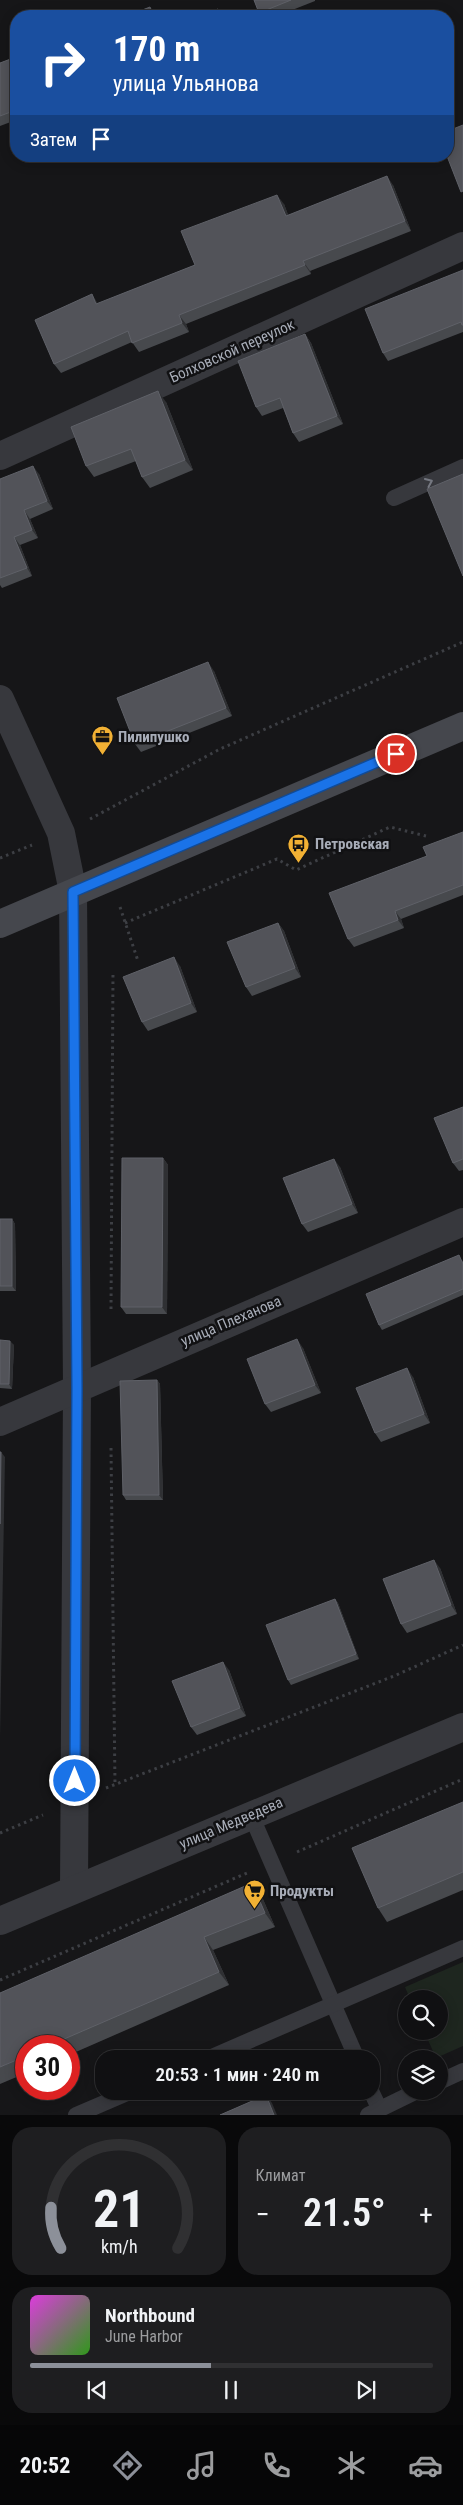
<!DOCTYPE html>
<html lang="ru">
<meta charset="utf-8">
<style>
body{margin:0;font-family:"Roboto Condensed",sans-serif;background:#1e1e20;color:#f1f3f6;height:100vh;display:flex;flex-direction:column;font-size:19px;white-space:nowrap}
*{box-sizing:border-box;margin:0}
p{font-size:16px;color:#9c9d9f}
.icon{flex:none;width:28px;height:28px;fill:none;stroke:currentColor;stroke-width:2;stroke-linecap:round;stroke-linejoin:round}
.map{position:relative;height:2115px;overflow:hidden}
.details{display:flex;flex-direction:column;gap:12px;padding:12px;background:#09090a;flex:1}
.details>*{flex:none}
.banner{position:absolute;left:10px;top:10px;width:444px;height:152px;border-radius:20px;box-shadow:0 2px 12px #0003,0 0 0 1px #303032;background:#1a4fa0;color:#fff;overflow:hidden}
.fabs{position:absolute;left:398px;top:1990px;display:grid;gap:10px}
.fabs a{display:grid;place-items:center;width:50px;height:50px;border-radius:50%;background:#101012;box-shadow:0 2px 12px #0003,0 0 0 1px #303032;font-size:25px}
.speed{position:absolute;left:15px;top:2035px;display:flex;gap:10px;font-size:25px;font-weight:700;text-align:center}
.speed>*{display:grid;place-content:center;width:65px;height:65px;border-radius:50%;background:#101012;box-shadow:0 2px 12px #0003,0 0 0 1px #303032;line-height:1}
.speed .limit{border:8px solid #d22;background:#fff;color:#111}
.pin{position:absolute;display:grid;place-items:center;width:42px;height:42px;color:#fff;margin:-21px;border:2px solid #fff;border-radius:50%;box-shadow:0 1px 5px #0007}
.me{position:absolute;width:55px;margin:-28px;rotate:0deg;stroke-linejoin:round;filter:drop-shadow(0 0 4px #0008)}
.turn{display:flex;align-items:center;gap:18px;height:105px;padding:0 20px;font-size:22px}
.turn .icon{width:65px;height:65px;stroke-width:2.5}
.turn b{display:block;font-size:35px;line-height:42px}
.then{display:flex;align-items:center;height:48px;padding:0 20px;background:#0003;gap:10px;font-size:19px}
.big{font-size:38px;font-weight:600;line-height:1.1}
.details .tile{flex:1;display:flex;flex-direction:column;justify-content:center;gap:8px;min-width:0;padding:0 18px;border-radius:20px;background:#1e1e20}
.details .dial{align-items:center;gap:0}
.dial svg{height:130px;overflow:visible;fill:none;stroke:#303032;stroke-width:7;stroke-linecap:round;text-anchor:middle}
.dial text{fill:#f1f3f6;stroke:none}
.song{display:flex;align-items:center;gap:15px}
.cover{width:60px;height:60px;border-radius:8px;background:linear-gradient(135deg,hsl(300 70% 55%),hsl(110 70% 35%))}
.played{height:5px;border-radius:2px;background:linear-gradient(90deg,#8c9099 45%,#303032 45%)}
.keys{display:flex;justify-content:space-around;direction:ltr}
.heat{display:flex;justify-content:space-between;align-items:center;font-size:28px;direction:ltr}
.details .tiles{flex:1;display:grid;gap:12px;grid-template-columns:1fr 1fr}
.tile:last-child{grid-column:span 2}
.trip{position:absolute;left:95px;top:2050px;width:285px;height:50px;border-radius:20px;background:#101012;box-shadow:0 2px 12px #0003,0 0 0 1px #303032;font-weight:600;line-height:50px;text-align:center}
.tab-bar{display:flex;height:80px;justify-content:space-around;align-items:center;background:#060607;color:#9c9d9f}
.tab-bar .icon{width:35px;height:35px}
.tab-bar .current{color:#8c9099}
.tab-bar b{font-size:22px;color:#f1f3f6}
.map>svg:first-child{display:block}
</style>
<div class="map">
<svg width="463" height="2115" viewBox="0 0 463 2115">
<rect width="100%" height="100%" fill="#161618"/>
<path fill="#1e261f" d="M463,1962V2046L436,2058L424,2031H439V1999H410L405,1987Z"/>
<g fill="none" stroke-linecap="round" stroke-linejoin="round">
<g stroke="#3d3f44" stroke-width="3" stroke-dasharray="2.5 4" stroke-linecap="butt">
<path d="M90,819L220,749L463,642"/>
<path d="M0,858L32,845"/>
<path d="M120,907L138,961"/>
<path d="M125,923L277,859L296,870L390,827L426,836"/>
<path d="M111,1309L113,972"/>
<path d="M111,1448L115,1785"/>
<path d="M106,1788L394,1676L463,1645"/>
<path d="M0,1833L43,1815"/>
<path d="M297,1852L463,1779"/>
<path d="M0,1980L247,1873"/>
</g>
<g stroke="#37383d" stroke-width="16">
<path d="M394,498L463,467"/>
<path d="M251,1815L357,2059"/>
<path d="M207,2059L463,1948"/>
<path d="M439,2082L463,2071"/>
<path d="M371,2091L379,2108"/>
<path d="M76,2115L132,2091"/>
<path d="M368,2115L417,2091"/>
</g>
<g stroke="#37383d" stroke-width="28">
<path d="M0,456L463,246"/>
<path d="M0,699L61,833L73,892L77,1388L74,1889"/>
<path d="M0,1422L463,1222"/>
<path d="M0,1921L463,1727"/>
</g>
<path stroke="#45474d" stroke-width="28" d="M0,924L463,726"/>
</g>
<g fill="#47494d">
<path d="M254,0H315V1L277,16H262L259,13Z"/>
<path d="M16,57V120L0,126V63Z"/>
<path d="M393,185L411,231L310,271L311,274L186,324L189,332L139,352L132,342L61,373L54,364L98,304L195,265L284,204L288,215Z"/>
<path d="M463,270V332L388,361L383,353Z"/>
<path d="M305,334L311,343L343,424L299,442L293,433L283,408L262,416L256,407Z"/>
<path d="M166,402L193,470L150,488L142,477L136,461L94,477L86,466Z"/>
<path d="M39,474L53,509L30,519L38,538L20,545L32,576L2,588L0,585V479Z"/>
<path d="M214,671L232,716L141,752L135,744Z"/>
<path d="M463,832V895L401,919L404,928L354,947L348,939L427,856Z"/>
<path d="M278,923L284,931L301,977L252,996L246,987Z"/>
<path d="M180,966L197,1012L148,1031L142,1022Z"/>
<path d="M463,1107V1170L459,1171L453,1163Z"/>
<path d="M163,1158L168,1165L167,1314H126L121,1307Z"/>
<path d="M340,1167L358,1213L308,1232L302,1224Z"/>
<path d="M0,1219H12L15,1224L16,1291H0Z"/>
<path d="M462,1260L463,1262V1295L382,1330L379,1325Z"/>
<path d="M0,1340L14,1345L12,1389L0,1388Z"/>
<path d="M303,1348L321,1393L271,1412L265,1404Z"/>
<path d="M413,1377L430,1423L381,1442L375,1433Z"/>
<path d="M157,1380L160,1384L163,1500H126L123,1495Z"/>
<path d="M440,1568L457,1614L407,1633L401,1624Z"/>
<path d="M335,1599L338,1603L359,1659L291,1685L288,1680Z"/>
<path d="M229,1670L246,1716L197,1735L191,1727Z"/>
<path d="M463,1802V1890L387,1922L378,1908Z"/>
<path d="M262,1897L275,1927L213,1950L229,1985L69,2055V2046H26V2073L0,2084V1993Z"/>
</g>
<g fill="#2f3033">
<path d="M150,7L156,16H154Z"/>
<path d="M387,176L393,185L411,231L405,221Z"/>
<path d="M277,195L284,204L292,225L286,216Z"/>
<path d="M303,261L310,271L311,274L305,265Z"/>
<path d="M92,294L98,304H96Z"/>
<path d="M179,315L186,324L189,332L182,323Z"/>
<path d="M305,334L311,343L343,424L337,416Z"/>
<path d="M158,391L166,402L193,470L185,460Z"/>
<path d="M33,466L39,474L53,509L47,501Z"/>
<path d="M24,510L30,519L38,538L32,530Z"/>
<path d="M14,537L20,545L32,576L27,568Z"/>
<path d="M208,662L214,671L232,716L226,708Z"/>
<path d="M395,911L401,919L404,928L398,920Z"/>
<path d="M278,923L284,931L301,977L295,968Z"/>
<path d="M174,957L180,966L197,1012L191,1003Z"/>
<path d="M163,1158L168,1165L167,1314L162,1307Z"/>
<path d="M334,1159L340,1167L358,1213L352,1204Z"/>
<path d="M12,1219L15,1224L16,1291L12,1286Z"/>
<path d="M297,1339L303,1348L321,1393L315,1385Z"/>
<path d="M10,1341L14,1345L12,1389L9,1384Z"/>
<path d="M407,1368L413,1377L430,1423L424,1414Z"/>
<path d="M157,1380L160,1384L163,1500L159,1495Z"/>
<path d="M1,1452L5,1457L0,1738V1524Z"/>
<path d="M434,1560L440,1568L457,1614L451,1605Z"/>
<path d="M335,1599L338,1603L359,1659L356,1654Z"/>
<path d="M223,1662L229,1670L246,1716L240,1708Z"/>
<path d="M252,1883L262,1897L275,1927L265,1913Z"/>
<path d="M204,1937L213,1950L229,1985L219,1972Z"/>
<path d="M266,2095L272,2103L277,2115H274Z"/>
</g>
<g fill="#525359" stroke="#5f6168">
<path d="M254,0H291L259,13Z"/>
<path d="M150,7L154,16H127Z"/>
<path d="M218,9L221,16H198Z"/>
<path d="M16,57V110L0,116V63Z"/>
<path d="M463,125V191L461,192L447,156H448V131Z"/>
<path d="M387,176L405,221L303,261L305,265L179,315L182,323L132,343L128,331L54,364L35,320L92,294L96,304L195,265L181,231L277,195L286,216Z"/>
<path d="M463,270V325H462L461,322L383,353L365,309Z"/>
<path d="M305,334L337,416L293,433L280,398L256,407L238,361Z"/>
<path d="M158,391L185,460L142,477L131,449L86,466L71,427Z"/>
<path d="M33,466L47,501L24,510L32,530L14,537L27,568L0,578V479Z"/>
<path d="M463,474V576L427,489Z"/>
<path d="M208,662L226,708L135,744L117,698Z"/>
<path d="M463,832V885L395,911L398,920L348,939L329,893L427,856L423,847Z"/>
<path d="M278,923L295,968L246,987L227,942Z"/>
<path d="M174,957L191,1003L142,1022L123,977Z"/>
<path d="M463,1107V1159L453,1163L434,1118Z"/>
<path d="M122,1158H163L162,1307H121Z"/>
<path d="M334,1159L352,1204L302,1224L283,1178Z"/>
<rect x="0" y="1219" width="12" height="67"/>
<path d="M459,1255L463,1264V1289L379,1325L366,1294Z"/>
<path d="M297,1339L315,1385L265,1404L247,1359Z"/>
<path d="M0,1340L10,1341L9,1384H0Z"/>
<path d="M407,1368L424,1414L375,1433L356,1388Z"/>
<path d="M157,1380L159,1495H123L120,1381Z"/>
<path d="M0,1452H1L0,1524Z"/>
<path d="M434,1560L451,1605L401,1624L383,1579Z"/>
<path d="M335,1599L356,1654L288,1680L266,1625Z"/>
<path d="M223,1662L240,1708L191,1727L172,1681Z"/>
<path d="M463,1802V1872L378,1908L352,1848Z"/>
<path d="M252,1883L265,1913L204,1937L219,1972L48,2046H26V2056L0,2067V1993Z"/>
<path d="M266,2095L274,2115H220Z"/>
</g>
<defs><path id="oneway-chevron" d="M-2-3.5L2.5 0L-2 3.5" fill="none" stroke-width="1.6" stroke-linecap="round" stroke-linejoin="round" transform="scale(1.25)"/></defs>
<use stroke="#757881" href="#oneway-chevron" transform="translate(429 482) rotate(-24)"/>
<g fill="none" stroke-linecap="round" stroke-linejoin="round">
<defs>
<path id="route" d="M75,1781L77,1388L73,892L396,754"/>
</defs>
<use href="#route" stroke="#114b97" stroke-width="12"/>
<use href="#route" stroke="#1a73e8" stroke-width="9"/>
</g>
<defs>
<symbol id="office-pin" viewBox="-11 -11 22 30"><path d="M0 17L-7.5 6A9.5 9.5 0 1 1 7.5 6Z" fill="#f2b134" stroke="#111113"/><path d="M-6-3h4V-5.5h4V-3h4V5H-6ZM-1-4.5V-3h2v-1.5ZM-6 0V1H6V0Z" fill="#111"/></symbol>
<symbol id="bus-pin" viewBox="-11 -11 22 30"><path d="M0 17L-7.5 6A9.5 9.5 0 1 1 7.5 6Z" fill="#f2b134" stroke="#111113"/><path d="M-5-6H5V4H4V6H2V4H-2V6H-4V4H-5ZM-3.5-4V0h7V-4ZM-3.5 1.2v1.5H-2V1.2ZM2 1.2v1.5H3.5V1.2Z" fill="#111"/></symbol>
<symbol id="supermarket-pin" viewBox="-11 -11 22 30"><path d="M0 17L-7.5 6A9.5 9.5 0 1 1 7.5 6Z" fill="#f2b134" stroke="#111113"/><path d="M-6-5.5h2.5l.6 2H6L4.5 2H-2.5L-4.4-4H-6ZM-1.5 3.2a1.3 1.3 0 1 0 .1 0ZM3 3.2a1.3 1.3 0 1 0 .1 0Z" fill="#111"/></symbol>
</defs>
<g fill-rule="evenodd">
<use href="#office-pin" x="90" y="724" width="25" height="34"/>
<use href="#bus-pin" x="286" y="832" width="25" height="34"/>
<use href="#supermarket-pin" x="242" y="1878" width="25" height="34"/>
</g>
<g text-anchor="middle" dominant-baseline="central" stroke-width="5" stroke-linejoin="round" paint-order="stroke">
<g font-size="15" fill="#a8adb8" stroke="#111113">
<text transform="translate(232 351) rotate(-24)">Болховской переулок</text>
<text transform="translate(231 1321) rotate(-23)">улица Плеханова</text>
<text transform="translate(231 1823) rotate(-23)">улица Медведева</text>
</g>
<g font-size="15" font-weight="bold" fill="#a8adb8" stroke="#111113" text-anchor="start">
<text x="118" y="737">Пилипушко</text>
<text x="315" y="844">Петровская</text>
<text x="270" y="1891">Продукты</text>
</g>
</g>
</svg>
<div class="fabs">
<a><svg class="icon" aria-label="search" viewBox="0 0 24 24"><circle cx="10" cy="10" r="6"/><path d="M15 15l6 6"/></svg></a>
<a><svg class="icon" aria-label="layers" viewBox="0 0 24 24"><path d="M12 4l9 5-9 5-9-5zM3 14l9 5 9-5"/></svg></a>
</div>
<div class="speed"><div class="limit">30</div></div>
<div class="pin" style="left:396px;top:754px;background:#d93025"><svg class="icon" aria-label="arrive" viewBox="0 0 24 24"><path d="M6 21V4h12l-3 4 3 4H6"/></svg></div>
<svg class="me" style="left:75px;top:1781px" viewBox="-20 -20 40 40"><circle r="17" fill="#1a73e8" stroke="#fff" stroke-width="3"/><path d="M0-11L8 9 0 5-8 9z" fill="#fff"/></svg>
<div class="trip">20:53 · 1 мин · 240 m</div>
<div class="banner">
<div class="turn"><svg class="icon" aria-label="right" viewBox="0 0 24 24"><path d="M7 20v-9h11M14 6l5 5-5 5"/></svg><div><b>170 m</b>улица Ульянова</div></div>
<div class="then">Затем<svg class="icon" aria-label="arrive" viewBox="0 0 24 24"><path d="M6 21V4h12l-3 4 3 4H6"/></svg></div>
</div>
</div>
<section class="details">
<div class="tiles">
<div class="tile dial"><svg viewBox="0 0 100 80">
<path d="M14 69A42 42 0 1 1 86 69"/>
<path d="M14 69A42 42 0 0 1 8 44" stroke="#8c9099"/>
<text x="50" y="56" font-size="32" font-weight="700">21</text>
<text x="50" y="72" font-size="11">km/h</text>
</svg></div>
<div class="tile"><p>Климат</p>
<div class="heat"><a>−</a><b class="big">21.5°</b><a>+</a></div>
</div>
<div class="tile">
<div class="song"><i class="cover"></i><div><b>Northbound</b><p>June Harbor</p></div></div>
<div class="played"></div>
<div class="keys"><svg class="icon" aria-label="previous" viewBox="0 0 24 24"><path d="M18 5L8 12l10 7zM5 5v14"/></svg><svg class="icon" aria-label="pause" viewBox="0 0 24 24"><path d="M8 5v14M16 5v14"/></svg><svg class="icon" aria-label="next" viewBox="0 0 24 24"><path d="M6 5l10 7-10 7zM19 5v14"/></svg></div>
</div>
</div>
</section>
<nav class="tab-bar">
<b>20:52</b>
<svg class="icon current" aria-label="directions" viewBox="0 0 24 24"><path d="M12 3l9 9-9 9-9-9zM9 14v-3h6M13 9l2 2-2 2"/></svg>
<svg class="icon" aria-label="music" viewBox="0 0 24 24"><path d="M9 18V5l10-2v13"/><circle cx="6" cy="18" r="3"/><circle cx="16" cy="16" r="3"/></svg>
<svg class="icon" aria-label="phone" viewBox="0 0 24 24"><path d="M5 4h4l2 5-3 2q2 4 5 5l2-3 5 2v4C11 20 4 13 5 4z"/></svg>
<svg class="icon" aria-label="climate" viewBox="0 0 24 24"><path d="M12 3v18M4 7l16 10M4 17L20 7"/></svg>
<svg class="icon" aria-label="car" viewBox="0 0 24 24"><path d="M5 17H2v-5l4-1 3-4h7l3 4 3 1v5h-3M9 17h6M6 11h13"/><circle cx="7" cy="17" r="2"/><circle cx="17" cy="17" r="2"/></svg>
</nav>
